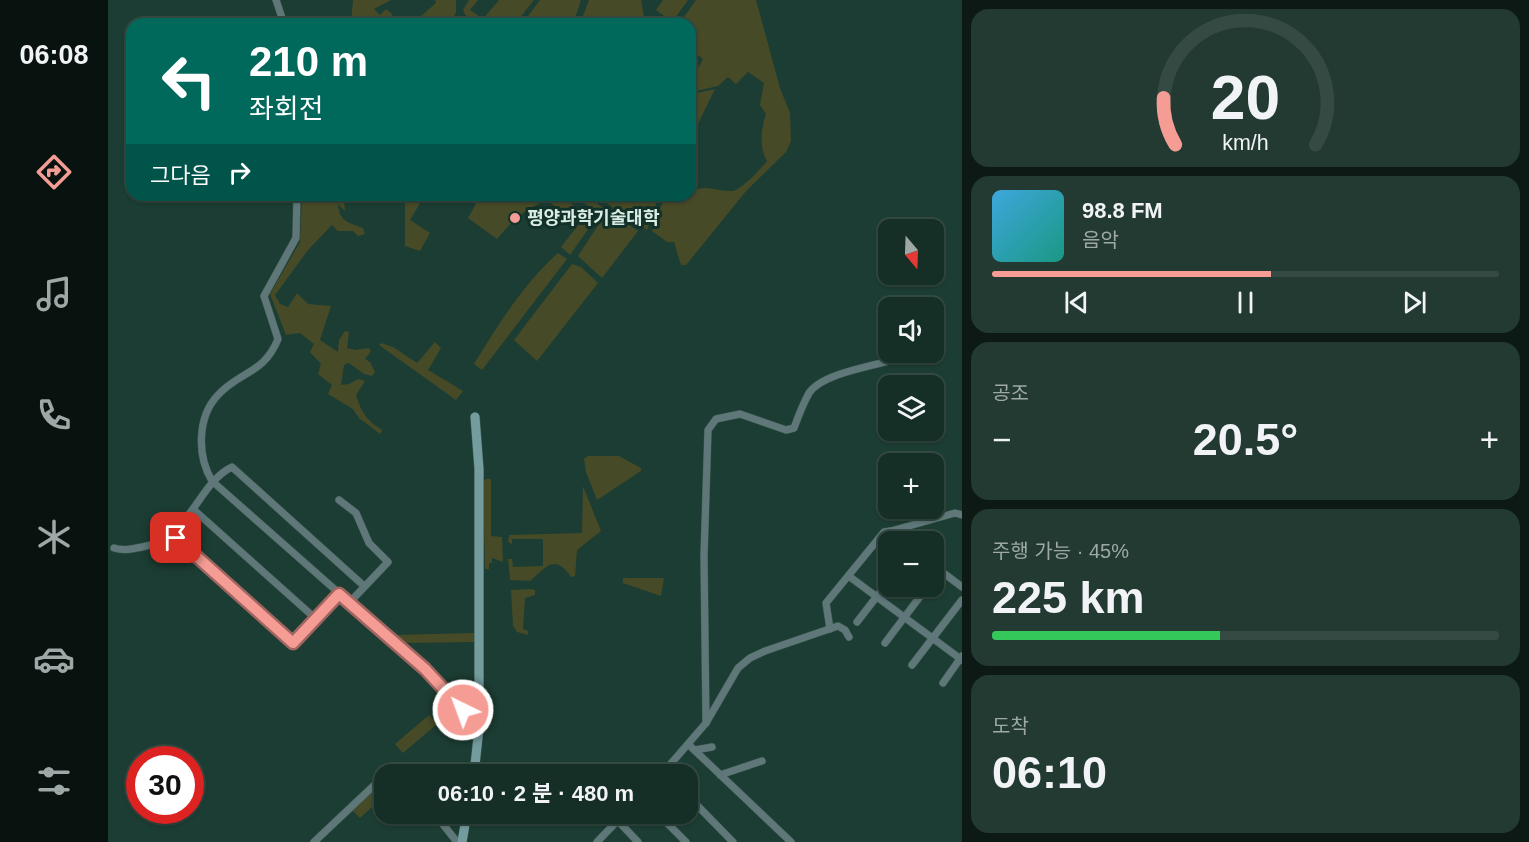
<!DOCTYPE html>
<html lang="ko">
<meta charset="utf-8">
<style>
body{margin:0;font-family:Arial,"Noto Sans KR",sans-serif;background:#223a32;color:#f1f3f6;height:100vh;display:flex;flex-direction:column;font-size:22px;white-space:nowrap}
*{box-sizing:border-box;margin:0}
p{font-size:20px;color:#9da8a7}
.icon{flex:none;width:33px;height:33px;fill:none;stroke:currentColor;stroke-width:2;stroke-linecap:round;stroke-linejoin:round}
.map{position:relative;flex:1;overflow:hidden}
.drawer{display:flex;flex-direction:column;gap:9px;padding:9px;background:#0c1915;width:567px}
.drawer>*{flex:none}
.banner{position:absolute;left:18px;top:18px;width:570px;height:183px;border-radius:18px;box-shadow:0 2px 4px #0004,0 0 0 2px #344a43;background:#00695c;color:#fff;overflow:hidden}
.needle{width:39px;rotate:161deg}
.buttons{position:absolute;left:770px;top:219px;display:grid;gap:12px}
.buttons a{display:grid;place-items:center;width:66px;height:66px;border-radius:12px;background:#152e26;box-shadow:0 2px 4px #0004,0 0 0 2px #344a43;font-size:30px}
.speed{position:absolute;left:18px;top:746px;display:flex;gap:12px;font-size:30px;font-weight:700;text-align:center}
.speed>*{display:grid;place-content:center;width:78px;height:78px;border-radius:50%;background:#152e26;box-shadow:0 2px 4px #0004,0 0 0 2px #344a43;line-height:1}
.speed .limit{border:9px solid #d22;background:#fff;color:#111}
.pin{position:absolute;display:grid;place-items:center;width:51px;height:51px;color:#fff;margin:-26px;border-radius:12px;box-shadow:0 3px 9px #0006}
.me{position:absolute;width:66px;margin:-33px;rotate:318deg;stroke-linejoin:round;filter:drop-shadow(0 0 4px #0008)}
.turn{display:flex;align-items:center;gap:21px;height:126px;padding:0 24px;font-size:27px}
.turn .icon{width:78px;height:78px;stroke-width:2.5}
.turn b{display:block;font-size:42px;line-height:51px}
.then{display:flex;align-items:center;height:57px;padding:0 24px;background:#0003;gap:12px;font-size:22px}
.big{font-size:45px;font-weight:700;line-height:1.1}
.drawer .card{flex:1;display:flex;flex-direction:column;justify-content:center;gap:9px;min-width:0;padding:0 21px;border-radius:18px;background:#223a32}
.drawer .dial{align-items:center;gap:0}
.dial svg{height:156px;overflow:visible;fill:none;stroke:#344a43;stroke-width:7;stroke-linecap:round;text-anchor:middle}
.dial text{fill:#f1f3f6;stroke:none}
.song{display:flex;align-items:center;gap:18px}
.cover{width:72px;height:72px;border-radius:9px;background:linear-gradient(135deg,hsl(200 70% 55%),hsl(170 70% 35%))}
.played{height:6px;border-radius:3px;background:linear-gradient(90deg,#f59c94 55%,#344a43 55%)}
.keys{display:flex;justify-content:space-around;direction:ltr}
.heat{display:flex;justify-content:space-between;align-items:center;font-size:33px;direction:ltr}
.charge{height:9px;border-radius:4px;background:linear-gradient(90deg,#34c759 45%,#344a43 0)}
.trip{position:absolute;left:266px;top:764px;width:324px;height:60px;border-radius:18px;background:#152e26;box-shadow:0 2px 4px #0004,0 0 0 2px #344a43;font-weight:700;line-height:60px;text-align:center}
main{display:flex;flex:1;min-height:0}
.tab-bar{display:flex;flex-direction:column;width:108px;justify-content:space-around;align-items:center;background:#08120f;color:#9da8a7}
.tab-bar .icon{width:42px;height:42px}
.tab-bar .active{color:#f59c94}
.tab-bar b{font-size:27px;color:#f1f3f6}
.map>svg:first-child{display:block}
</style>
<main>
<nav class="tab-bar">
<b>06:08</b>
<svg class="icon active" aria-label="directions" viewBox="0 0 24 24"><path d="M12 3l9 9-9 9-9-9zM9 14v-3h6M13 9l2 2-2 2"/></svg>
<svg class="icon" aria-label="music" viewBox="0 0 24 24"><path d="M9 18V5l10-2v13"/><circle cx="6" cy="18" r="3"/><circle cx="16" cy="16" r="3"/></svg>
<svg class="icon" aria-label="phone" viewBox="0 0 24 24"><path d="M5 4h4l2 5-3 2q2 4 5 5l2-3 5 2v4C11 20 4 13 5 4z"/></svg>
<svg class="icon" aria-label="climate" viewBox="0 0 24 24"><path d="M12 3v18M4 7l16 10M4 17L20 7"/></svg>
<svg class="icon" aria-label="car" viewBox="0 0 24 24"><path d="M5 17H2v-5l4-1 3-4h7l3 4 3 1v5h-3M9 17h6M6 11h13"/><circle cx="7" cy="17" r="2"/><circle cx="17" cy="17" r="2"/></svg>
<svg class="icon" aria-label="filters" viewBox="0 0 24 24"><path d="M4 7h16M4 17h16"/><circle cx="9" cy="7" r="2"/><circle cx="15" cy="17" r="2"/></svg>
</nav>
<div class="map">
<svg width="854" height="842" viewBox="0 0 854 842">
<rect width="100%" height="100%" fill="#1c3d33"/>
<g fill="#474a26">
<path d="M245,0H283L266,9L272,15L278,9L284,14L285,24H243Z"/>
<path d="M327,0H348V12L342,24H304L328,3Z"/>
<path d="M361,0H370L362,10L375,19L391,0H426L407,24C388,24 363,31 355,10Z"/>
<path d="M432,0H473L465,24H414Z"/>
<path d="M481,0H533L536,16L547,24H472Z"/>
<path d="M555,0H580L564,22L548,10Z"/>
<path d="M588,0H648L672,88L682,113L683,141L678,152L639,190L578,265H573L566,242H559L544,231L557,195H582V191C602,184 607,192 624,191C632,191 654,168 659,161C651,148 653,129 658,114L652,105L656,83L640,72L628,84L620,77L610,86L588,91L582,83L595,59L582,49V24H571Z"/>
<path d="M607,89L582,140V115L589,93Z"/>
<path d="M194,195H230L236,200L237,211L230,204C231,222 242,223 255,228L257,234L250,236L245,231H230L224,225L200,250L167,295L172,304L180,307L189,293L200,304L223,306L212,340L230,352L231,340L237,331L241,332L239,348L248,350L261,348L263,351L257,359L262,362L267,372L264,376L256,374L241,363L236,365L233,385L241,384L250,379L257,381L248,395C253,412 259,421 274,430L272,434L251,418L245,409L220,394L224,385L210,374L213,364L202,352L206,344L192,333L178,335L162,294L192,242Z"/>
<path d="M297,195H317L302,220L322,233L312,251L297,246Z"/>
<path d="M355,195H444L447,197C421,206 406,218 389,239L360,218L368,204Z"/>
<path d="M465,195H484L482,199L530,231L494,278L470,256L493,221L489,212Z"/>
<path d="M491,195H551L539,230L491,198Z"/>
<path d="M453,196L481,217L483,225L462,255L453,247L471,224L440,201Z"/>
<path d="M450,253L459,259L374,370L366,364C390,325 416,283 450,253Z"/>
<path d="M464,264L473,267L490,283L429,361L406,340Z"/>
<path d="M327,342L333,348L320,370L355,391L348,400L271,345L273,343L285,347L309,363Z"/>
<path d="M480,456H511L533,468V471L489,500L478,472L476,459Z"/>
<path d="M378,479H383V536L394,537L395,562L384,558V563H381V569H377L375,481Z"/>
<path d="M475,486L493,531L469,550L467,576L463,577C446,552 437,569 422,581L402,580L400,559H404L405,567L435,566V539H404V544L400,542L401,535L474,533Z"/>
<path d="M515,578H556L553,596L515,583Z"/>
<path d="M423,589L427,590V595L417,598L415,629L420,631V635L409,632L405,626L403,590Z"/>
<path d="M366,633V642L294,643L285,635Z"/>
<path d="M321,715L329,724L295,753L287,744Z"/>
<path d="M276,779V796L252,818L243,809Z"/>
</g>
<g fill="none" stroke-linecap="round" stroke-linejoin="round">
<defs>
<g id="street">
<path d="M168,0L176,24"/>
<path d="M189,195L188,238L156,296L170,339C156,374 132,371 110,395C89,417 89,456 104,481L317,669L371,728"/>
<path d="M231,500L248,513L261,543L280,562L242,602"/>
<path d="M86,510L208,619"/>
<path d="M783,531L847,513L854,515"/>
<path d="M65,533L185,643L231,594"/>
<path d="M6,548C15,551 24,549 34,547C82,539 90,483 124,467L256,586"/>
<path d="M825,565L854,587"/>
<path d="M742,577L854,660"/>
<path d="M825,580L832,571"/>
<path d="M749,622L780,582"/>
<path d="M722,629L718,603L776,532L783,531L795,542"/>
<path d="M777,643L820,586"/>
<path d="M804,665L854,600"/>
<path d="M835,683L854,656"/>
<path d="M598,723L596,556L600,430L608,419L632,414L678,430L686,428C690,417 695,404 701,393C714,373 766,366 788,359L793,352"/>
<path d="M581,745L683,842"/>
<path d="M587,750L604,747"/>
<path d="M367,766L389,770"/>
<path d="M278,774L286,766L293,774"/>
<path d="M554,774L598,723L630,668L642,658L657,651L730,626L737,630L741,637"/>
<path d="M612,775L654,761"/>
<path d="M579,795L625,842"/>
<path d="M326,813L349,842"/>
<path d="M549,813L578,842"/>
<path d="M510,821L530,842"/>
<path d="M206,842L276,776"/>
<path d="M489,842L517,813"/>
</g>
<g id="secondary">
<path d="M366,774L371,728V469L367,417"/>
<path d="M354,842L359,813"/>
</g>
</defs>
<use href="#street" stroke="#3a594f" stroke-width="8"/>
<use href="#secondary" stroke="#3a594f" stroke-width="10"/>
<use href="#street" stroke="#5f7779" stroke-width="7"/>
<use href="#secondary" stroke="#749c9e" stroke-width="9"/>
</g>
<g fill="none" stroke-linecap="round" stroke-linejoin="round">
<defs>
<path id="route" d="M68,538L185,643L231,594L317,669L355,710"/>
</defs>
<use href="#route" stroke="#9f6560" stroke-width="15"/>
<use href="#route" stroke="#f59c94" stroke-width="10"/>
</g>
<circle fill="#f59c94" stroke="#123229" stroke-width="2" cx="407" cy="218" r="6"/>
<g text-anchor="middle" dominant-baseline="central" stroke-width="6" stroke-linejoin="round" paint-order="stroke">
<g font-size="18" font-weight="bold" fill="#daece5" stroke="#123229" text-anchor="start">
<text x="419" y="218">평양과학기술대학</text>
</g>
</g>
</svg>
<div class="buttons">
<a><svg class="needle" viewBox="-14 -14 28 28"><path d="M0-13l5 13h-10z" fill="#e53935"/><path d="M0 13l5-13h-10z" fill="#9da8a7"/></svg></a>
<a><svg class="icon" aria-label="sound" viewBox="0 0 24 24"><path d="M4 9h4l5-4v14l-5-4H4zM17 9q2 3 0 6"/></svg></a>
<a><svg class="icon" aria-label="layers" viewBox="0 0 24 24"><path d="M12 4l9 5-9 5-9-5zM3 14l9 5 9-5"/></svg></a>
<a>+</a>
<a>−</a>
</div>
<div class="speed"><div class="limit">30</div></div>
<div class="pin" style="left:68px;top:538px;background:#d93025"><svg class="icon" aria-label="arrive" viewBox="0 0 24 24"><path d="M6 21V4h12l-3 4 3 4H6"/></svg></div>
<svg class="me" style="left:355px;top:710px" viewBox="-20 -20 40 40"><circle r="17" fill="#f59c94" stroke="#fff" stroke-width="3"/><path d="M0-11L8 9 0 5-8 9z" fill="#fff"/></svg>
<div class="trip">06:10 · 2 분 · 480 m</div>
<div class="banner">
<div class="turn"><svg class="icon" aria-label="left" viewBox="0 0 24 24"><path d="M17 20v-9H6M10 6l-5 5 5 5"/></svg><div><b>210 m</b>좌회전</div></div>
<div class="then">그다음<svg class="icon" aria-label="right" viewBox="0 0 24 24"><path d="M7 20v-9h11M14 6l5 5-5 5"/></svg></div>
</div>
</div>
<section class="drawer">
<div class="card dial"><svg viewBox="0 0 100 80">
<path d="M14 69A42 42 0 1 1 86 69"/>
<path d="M14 69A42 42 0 0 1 8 45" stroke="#f59c94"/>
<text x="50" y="56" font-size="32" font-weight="700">20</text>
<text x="50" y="72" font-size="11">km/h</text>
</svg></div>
<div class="card">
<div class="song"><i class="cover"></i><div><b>98.8 FM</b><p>음악</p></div></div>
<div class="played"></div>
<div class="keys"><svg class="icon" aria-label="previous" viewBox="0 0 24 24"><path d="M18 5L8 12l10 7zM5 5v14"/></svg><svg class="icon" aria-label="pause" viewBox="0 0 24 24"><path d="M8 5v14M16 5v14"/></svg><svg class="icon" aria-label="next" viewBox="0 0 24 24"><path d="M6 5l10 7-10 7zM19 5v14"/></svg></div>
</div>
<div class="card"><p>공조</p>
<div class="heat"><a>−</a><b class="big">20.5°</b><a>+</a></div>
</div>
<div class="card"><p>주행 가능 · 45%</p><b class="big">225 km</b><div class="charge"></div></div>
<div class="card"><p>도착</p><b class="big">06:10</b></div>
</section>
</main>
